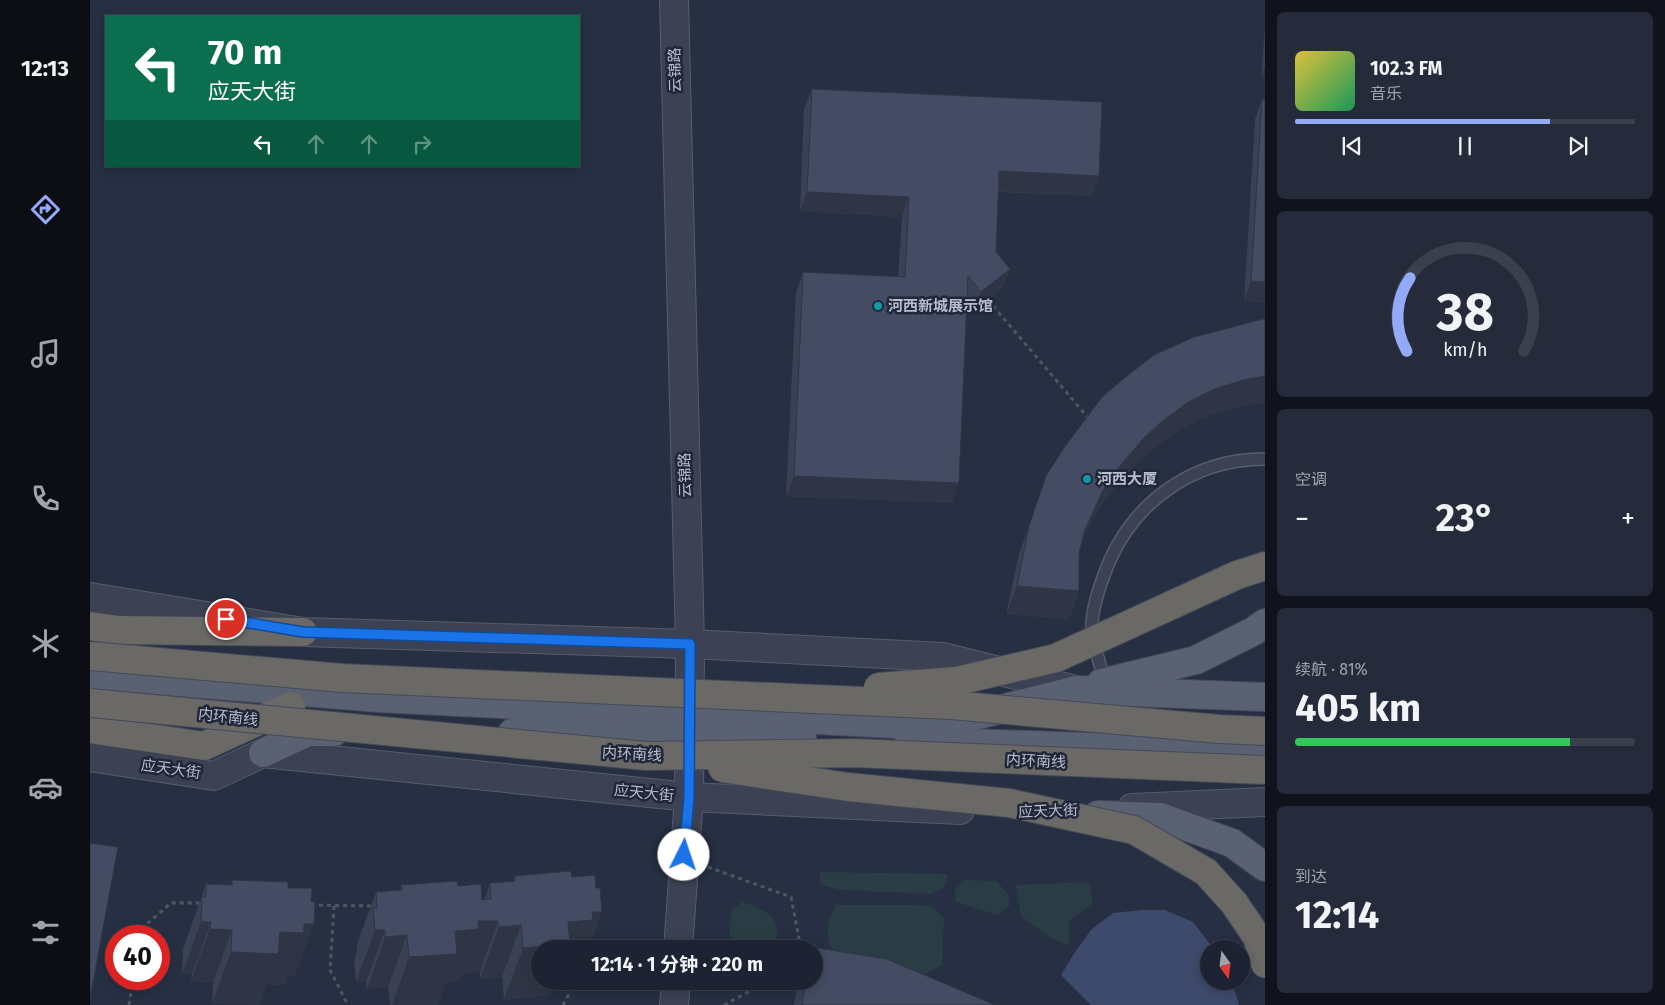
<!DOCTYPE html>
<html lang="zh">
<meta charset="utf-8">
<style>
body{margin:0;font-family:"Fira Sans","Noto Sans SC",sans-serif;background:#252b3a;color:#f1f3f6;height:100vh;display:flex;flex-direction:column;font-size:19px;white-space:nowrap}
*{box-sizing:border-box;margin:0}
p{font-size:16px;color:#a0a4ac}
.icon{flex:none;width:28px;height:28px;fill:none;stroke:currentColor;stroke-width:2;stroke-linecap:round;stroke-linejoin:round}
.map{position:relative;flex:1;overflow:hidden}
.side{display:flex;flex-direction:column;gap:12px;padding:12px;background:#10131c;width:400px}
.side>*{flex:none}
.guide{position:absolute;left:15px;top:15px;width:475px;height:152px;border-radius:0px;box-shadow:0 2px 12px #0003,0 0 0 1px #3b404d;background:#0b6e4f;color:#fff;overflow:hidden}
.needle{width:32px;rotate:166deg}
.fabs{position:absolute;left:1110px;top:940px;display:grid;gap:10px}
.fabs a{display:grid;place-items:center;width:50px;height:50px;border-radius:50%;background:#1d2332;box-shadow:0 2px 12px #0003,0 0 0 1px #3b404d;font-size:25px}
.speed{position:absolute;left:15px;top:925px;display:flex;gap:10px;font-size:25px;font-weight:700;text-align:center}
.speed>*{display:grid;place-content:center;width:65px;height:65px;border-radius:50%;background:#1d2332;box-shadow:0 2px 12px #0003,0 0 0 1px #3b404d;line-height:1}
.speed .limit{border:8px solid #d22;background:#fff;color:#111}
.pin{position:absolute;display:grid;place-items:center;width:42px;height:42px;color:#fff;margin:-21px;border:2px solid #fff;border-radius:50%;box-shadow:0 1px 5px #0007}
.me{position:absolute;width:55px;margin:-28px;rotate:4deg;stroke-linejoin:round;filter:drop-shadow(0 0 4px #0008)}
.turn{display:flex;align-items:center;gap:18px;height:105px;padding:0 20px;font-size:22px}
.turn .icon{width:65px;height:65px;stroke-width:2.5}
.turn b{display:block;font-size:35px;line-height:42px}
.lanes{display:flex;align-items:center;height:48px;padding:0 20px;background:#0003;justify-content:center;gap:25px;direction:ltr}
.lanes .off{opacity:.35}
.big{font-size:38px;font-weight:700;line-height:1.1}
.side .widget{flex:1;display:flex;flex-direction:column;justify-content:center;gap:8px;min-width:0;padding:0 18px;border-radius:8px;background:#252b3a}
.side .dial{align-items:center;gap:0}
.dial svg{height:130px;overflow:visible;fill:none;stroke:#3b404d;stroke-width:7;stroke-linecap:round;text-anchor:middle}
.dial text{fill:#f1f3f6;stroke:none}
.song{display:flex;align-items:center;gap:15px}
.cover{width:60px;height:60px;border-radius:8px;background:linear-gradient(135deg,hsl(50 70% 55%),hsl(150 70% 35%))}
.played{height:5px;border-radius:2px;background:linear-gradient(90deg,#93aaf8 75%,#3b404d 75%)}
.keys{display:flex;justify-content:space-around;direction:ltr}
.heat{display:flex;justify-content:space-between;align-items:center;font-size:28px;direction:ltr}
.charge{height:8px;border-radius:4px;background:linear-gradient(90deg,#34c759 81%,#3b404d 0)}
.trip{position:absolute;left:441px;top:940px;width:292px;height:50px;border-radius:25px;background:#1d2332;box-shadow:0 2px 12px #0003,0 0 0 1px #3b404d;font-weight:700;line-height:50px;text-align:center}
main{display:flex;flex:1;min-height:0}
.tabs{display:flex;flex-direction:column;width:90px;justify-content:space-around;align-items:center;background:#0c0e14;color:#a0a4ac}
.tabs .icon{width:35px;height:35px}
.tabs .selected{color:#93aaf8}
.tabs b{font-size:22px;color:#f1f3f6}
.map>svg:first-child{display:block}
</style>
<main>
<nav class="tabs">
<b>12:13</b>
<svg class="icon selected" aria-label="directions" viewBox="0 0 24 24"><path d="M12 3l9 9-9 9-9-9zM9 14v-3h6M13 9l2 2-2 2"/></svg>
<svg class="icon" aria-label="music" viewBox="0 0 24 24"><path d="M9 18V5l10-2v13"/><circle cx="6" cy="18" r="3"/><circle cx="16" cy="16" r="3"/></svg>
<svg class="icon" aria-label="phone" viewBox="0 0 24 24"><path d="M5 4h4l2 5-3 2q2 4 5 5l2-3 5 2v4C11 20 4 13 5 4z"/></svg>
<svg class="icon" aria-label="climate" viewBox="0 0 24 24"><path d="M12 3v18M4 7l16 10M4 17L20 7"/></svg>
<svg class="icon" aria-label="car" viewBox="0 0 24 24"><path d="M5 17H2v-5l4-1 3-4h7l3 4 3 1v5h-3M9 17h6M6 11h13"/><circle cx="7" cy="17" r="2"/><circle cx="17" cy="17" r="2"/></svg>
<svg class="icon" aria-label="filters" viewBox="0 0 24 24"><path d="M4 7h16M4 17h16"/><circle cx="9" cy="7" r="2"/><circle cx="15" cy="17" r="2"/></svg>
</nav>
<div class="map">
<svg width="1175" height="1005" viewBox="0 0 1175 1005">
<rect width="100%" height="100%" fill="#272f43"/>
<g fill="#2a3d44">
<path d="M731,872L858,874L854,887L841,894L751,890L729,884Z"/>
<path d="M875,880L907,881L918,895L920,905L907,915L866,902L865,890Z"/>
<path d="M999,882L1003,903L979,921V946L961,938L931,916L925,885Z"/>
<path d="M653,902C683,914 690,915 686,949H638L642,909Z"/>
<path d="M746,905H821L841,906L854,918L852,965L834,975L746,958C735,935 735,929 746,905Z"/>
</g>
<path fill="#3e4a6c" d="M1052,910H1075L1103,922L1124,949H1119V981H1142L1149,1005H1001L971,975L985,952L1001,930L1023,913Z"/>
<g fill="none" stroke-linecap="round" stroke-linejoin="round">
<defs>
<path id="service" d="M1014,682C1011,665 1004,647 1002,630C1001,612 1008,591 1014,575C1039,505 1100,459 1175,459"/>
<g id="tertiary">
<path d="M584,0L600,644L599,797L588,949"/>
<path d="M0,597L213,632L600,644L853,657L986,690"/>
<path d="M0,757L124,776L173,753L599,797L870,810"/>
<path d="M1042,808L1175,802"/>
<path d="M584,1005L586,981"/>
</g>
<g id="primary">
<path d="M0,675L289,698L845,726L986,690L1175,697"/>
<path d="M1011,683L1106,660L1164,631L1175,623"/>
<path d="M497,727L599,734L712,737"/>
<path d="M422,733H517"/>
<path d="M819,741L1175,753"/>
<path d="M173,753L218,732H244"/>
<path d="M1008,815L1070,817L1142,843L1175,867"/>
</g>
<g id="trunk">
<path d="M1084,604L1147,575L1175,566"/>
<path d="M0,626L29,630L213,632"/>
<path d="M0,729L114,746L201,706"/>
</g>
</defs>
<use href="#service" stroke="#575d6d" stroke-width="14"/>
<use href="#tertiary" stroke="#575d6d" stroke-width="30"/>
<use href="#primary" stroke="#454b5c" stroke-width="30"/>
<use href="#trunk" stroke="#434a5a" stroke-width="30"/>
<g stroke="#485a61" stroke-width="3" stroke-dasharray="4 4" stroke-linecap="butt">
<path d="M898,300L1000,420"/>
<path d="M618,867L701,897L711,949"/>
<path d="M221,905L283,906"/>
<path d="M244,906L240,970L258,1005"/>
<path d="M49,936L50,930L81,903H113"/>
<path d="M39,1005L43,979"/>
<path d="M473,1005L486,981"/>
<path d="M634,1005L678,981"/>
</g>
<use href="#service" stroke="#3c4253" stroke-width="11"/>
<use href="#tertiary" stroke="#3c4253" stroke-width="28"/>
<use href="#primary" stroke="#5a6173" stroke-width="28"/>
<use href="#trunk" stroke="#6a6966" stroke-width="28"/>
<defs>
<g id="trunk-bridge">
<path d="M0,656L252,678L861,705L1129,729L1175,731"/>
<path d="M788,687L867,681L966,658L1084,604"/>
<path d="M0,703L556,756L764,753L1175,770"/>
<path d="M632,768L758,787L919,803L1044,830L1116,872L1144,903L1167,937L1175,964"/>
</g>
</defs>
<use href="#trunk-bridge" stroke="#434a5a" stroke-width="30" stroke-linecap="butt"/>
<use href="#trunk-bridge" stroke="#6a6966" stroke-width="28"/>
</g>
<g fill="#3a4155">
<path d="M1175,27V78H1171Z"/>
<path d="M722,89L1009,176L1002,196L908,192L906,252L920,269L912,289L884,312L877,303L862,503L696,496L706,292L713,272L808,277L812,217L710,211L714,109Z"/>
<path d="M1172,99H1175V302L1154,301L1165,119Z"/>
<path d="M1175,319V404H1162L1143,408L1112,418L1087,432L1060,451L1042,468L1015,500L1002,520L992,542L989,554V591L979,619L916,614L929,554L956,476Z"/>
<path d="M425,876L482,877L450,949L461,995L414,1000L412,977L390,979V972L373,973L370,981L356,982L348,1005H300L298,987L277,989L276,982H266L264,960L267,952V944L286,892L310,890L311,885L368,886L392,900H394L400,883L423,881Z"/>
<path d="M142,880L198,888L221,902L205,976H198L195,985L177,984L122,1004L123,982L101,981L102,974H92L93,949L116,884L141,885Z"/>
<path d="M721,947L905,1005H704L708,981H725V949H720Z"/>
</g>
<g fill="#303545">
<path d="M1175,67V78H1171Z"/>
<path d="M909,171L1009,176L1002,196L902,191Z"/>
<path d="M717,192L819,197L812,217L710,211Z"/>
<path d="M920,269L912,289L884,312L891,292Z"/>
<path d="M1161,281L1175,282V302L1154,301Z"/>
<path d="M1175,376V404H1162L1143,408L1112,418L1087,432L1060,451L1042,468L1015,500L1002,520L984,560L994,532L1012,492L1025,472L1052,440L1070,423L1097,403L1122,390L1153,380Z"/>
<path d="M704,476L869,483L862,503L696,496Z"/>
<path d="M927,586L989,591L979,619L916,614Z"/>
<path d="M502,912H512L499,949H450V981H466L461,995L414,1000L433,948L478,922Z"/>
<path d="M388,921H408L390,972L373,973L370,981L356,982L348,1005H302L319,957L365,931Z"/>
<path d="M111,922H121L102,974H92Z"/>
<path d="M214,924H224L205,976H198L195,985L177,984L170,1005L122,1004L141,952L190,932Z"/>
<path d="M431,925L412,977L390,979L409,927Z"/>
<path d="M120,929L142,930L123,982L101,981Z"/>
<path d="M285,930H295L276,982H266Z"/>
<path d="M317,935L298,987L277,989L295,937Z"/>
</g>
<g fill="#444c63" stroke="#303545">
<path d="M722,89L1012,102L1009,176L909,171L906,252L920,269L891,292L878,276L869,483L704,476L713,272L815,277L819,197L717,192Z"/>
<path d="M1172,99H1175V282L1161,281Z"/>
<path d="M1173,319H1175V376L1153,380L1122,390L1097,403L1070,423L1052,440L1025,472L1012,492L994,532L989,554V591L927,586L939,526L956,476L976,445L1013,396L1037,376L1064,355L1104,337Z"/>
<path d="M0,843L28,847L0,999Z"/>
<path d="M481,871L482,877L505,875L506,888H510L512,912H502L503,920L478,922L480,944L433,948L431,925L409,927L408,921H388L389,929L365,931L367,954L319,957L317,935L295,937V930H285L283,908H287L286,892L312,890L311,885L367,881L368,886L391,884L392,900L401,899L400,883L425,881V876Z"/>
<path d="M142,880L198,882V888H222L221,902H225L224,924H214V933L190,932L188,954L141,952L142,930L120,929L121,922H111L112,897H116V884L142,885Z"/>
<path d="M721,947L797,959L905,1005H712L716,981H725V949H720Z"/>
</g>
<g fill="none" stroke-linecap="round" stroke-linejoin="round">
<defs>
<path id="route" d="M136,619L213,632L600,644L599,797L594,855"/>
</defs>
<use href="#route" stroke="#114b97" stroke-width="12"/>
<use href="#route" stroke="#1a73e8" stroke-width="9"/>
</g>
<g fill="#0f9aa8" stroke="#202739" stroke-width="2">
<circle cx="788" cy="306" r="5"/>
<circle cx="997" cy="479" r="5"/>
</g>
<g text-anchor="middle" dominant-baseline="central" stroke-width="5" stroke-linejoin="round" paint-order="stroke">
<g font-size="15" fill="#b9becd" stroke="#202739">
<text transform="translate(585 70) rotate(-91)">云锦路</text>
<text transform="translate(595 475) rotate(-91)">云锦路</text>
<text transform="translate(138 717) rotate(6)">内环南线</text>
<text transform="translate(542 754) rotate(3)">内环南线</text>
<text transform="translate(946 761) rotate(3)">内环南线</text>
<text transform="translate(81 769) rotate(8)">应天大街</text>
<text transform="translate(554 793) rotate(6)">应天大街</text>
<text transform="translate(958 811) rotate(-2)">应天大街</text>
</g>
<g font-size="15" font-weight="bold" fill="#b9becd" stroke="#202739" text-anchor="start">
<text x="798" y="306">河西新城展示馆</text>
<text x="1007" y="479">河西大厦</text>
</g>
</g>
</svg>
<div class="fabs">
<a><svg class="needle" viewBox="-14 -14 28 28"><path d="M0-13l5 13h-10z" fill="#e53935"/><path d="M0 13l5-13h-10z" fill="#a0a4ac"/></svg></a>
</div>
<div class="speed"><div class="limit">40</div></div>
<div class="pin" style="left:136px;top:619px;background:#d93025"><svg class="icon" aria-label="arrive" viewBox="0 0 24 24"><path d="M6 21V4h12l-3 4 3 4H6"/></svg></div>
<svg class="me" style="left:594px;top:855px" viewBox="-20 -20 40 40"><circle r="19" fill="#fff"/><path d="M0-13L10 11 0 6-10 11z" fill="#1a73e8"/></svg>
<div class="trip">12:14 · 1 分钟 · 220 m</div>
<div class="guide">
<div class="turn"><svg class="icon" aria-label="left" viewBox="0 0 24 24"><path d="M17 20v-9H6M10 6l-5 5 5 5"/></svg><div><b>70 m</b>应天大街</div></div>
<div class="lanes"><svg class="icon" aria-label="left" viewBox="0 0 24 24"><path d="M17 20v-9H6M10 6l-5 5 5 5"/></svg><svg class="icon off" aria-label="ahead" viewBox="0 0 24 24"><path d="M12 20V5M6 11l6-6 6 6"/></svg><svg class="icon off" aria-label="ahead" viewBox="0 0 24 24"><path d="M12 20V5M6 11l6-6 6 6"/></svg><svg class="icon off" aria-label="right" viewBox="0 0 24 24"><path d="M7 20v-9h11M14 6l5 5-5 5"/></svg></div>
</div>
</div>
<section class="side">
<div class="widget">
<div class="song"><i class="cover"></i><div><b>102.3 FM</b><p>音乐</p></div></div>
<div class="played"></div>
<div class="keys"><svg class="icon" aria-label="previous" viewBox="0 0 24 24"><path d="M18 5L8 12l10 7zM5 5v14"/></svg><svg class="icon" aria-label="pause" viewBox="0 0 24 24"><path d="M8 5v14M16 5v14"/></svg><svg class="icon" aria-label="next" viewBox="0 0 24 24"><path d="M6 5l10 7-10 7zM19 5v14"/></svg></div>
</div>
<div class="widget dial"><svg viewBox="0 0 100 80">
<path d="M14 69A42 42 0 1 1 86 69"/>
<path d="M14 69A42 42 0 0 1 16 24" stroke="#93aaf8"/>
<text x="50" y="56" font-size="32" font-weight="700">38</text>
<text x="50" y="72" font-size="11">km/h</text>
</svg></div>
<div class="widget"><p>空调</p>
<div class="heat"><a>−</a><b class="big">23°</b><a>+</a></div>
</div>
<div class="widget"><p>续航 · 81%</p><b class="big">405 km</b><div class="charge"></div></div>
<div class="widget"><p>到达</p><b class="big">12:14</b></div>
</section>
</main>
